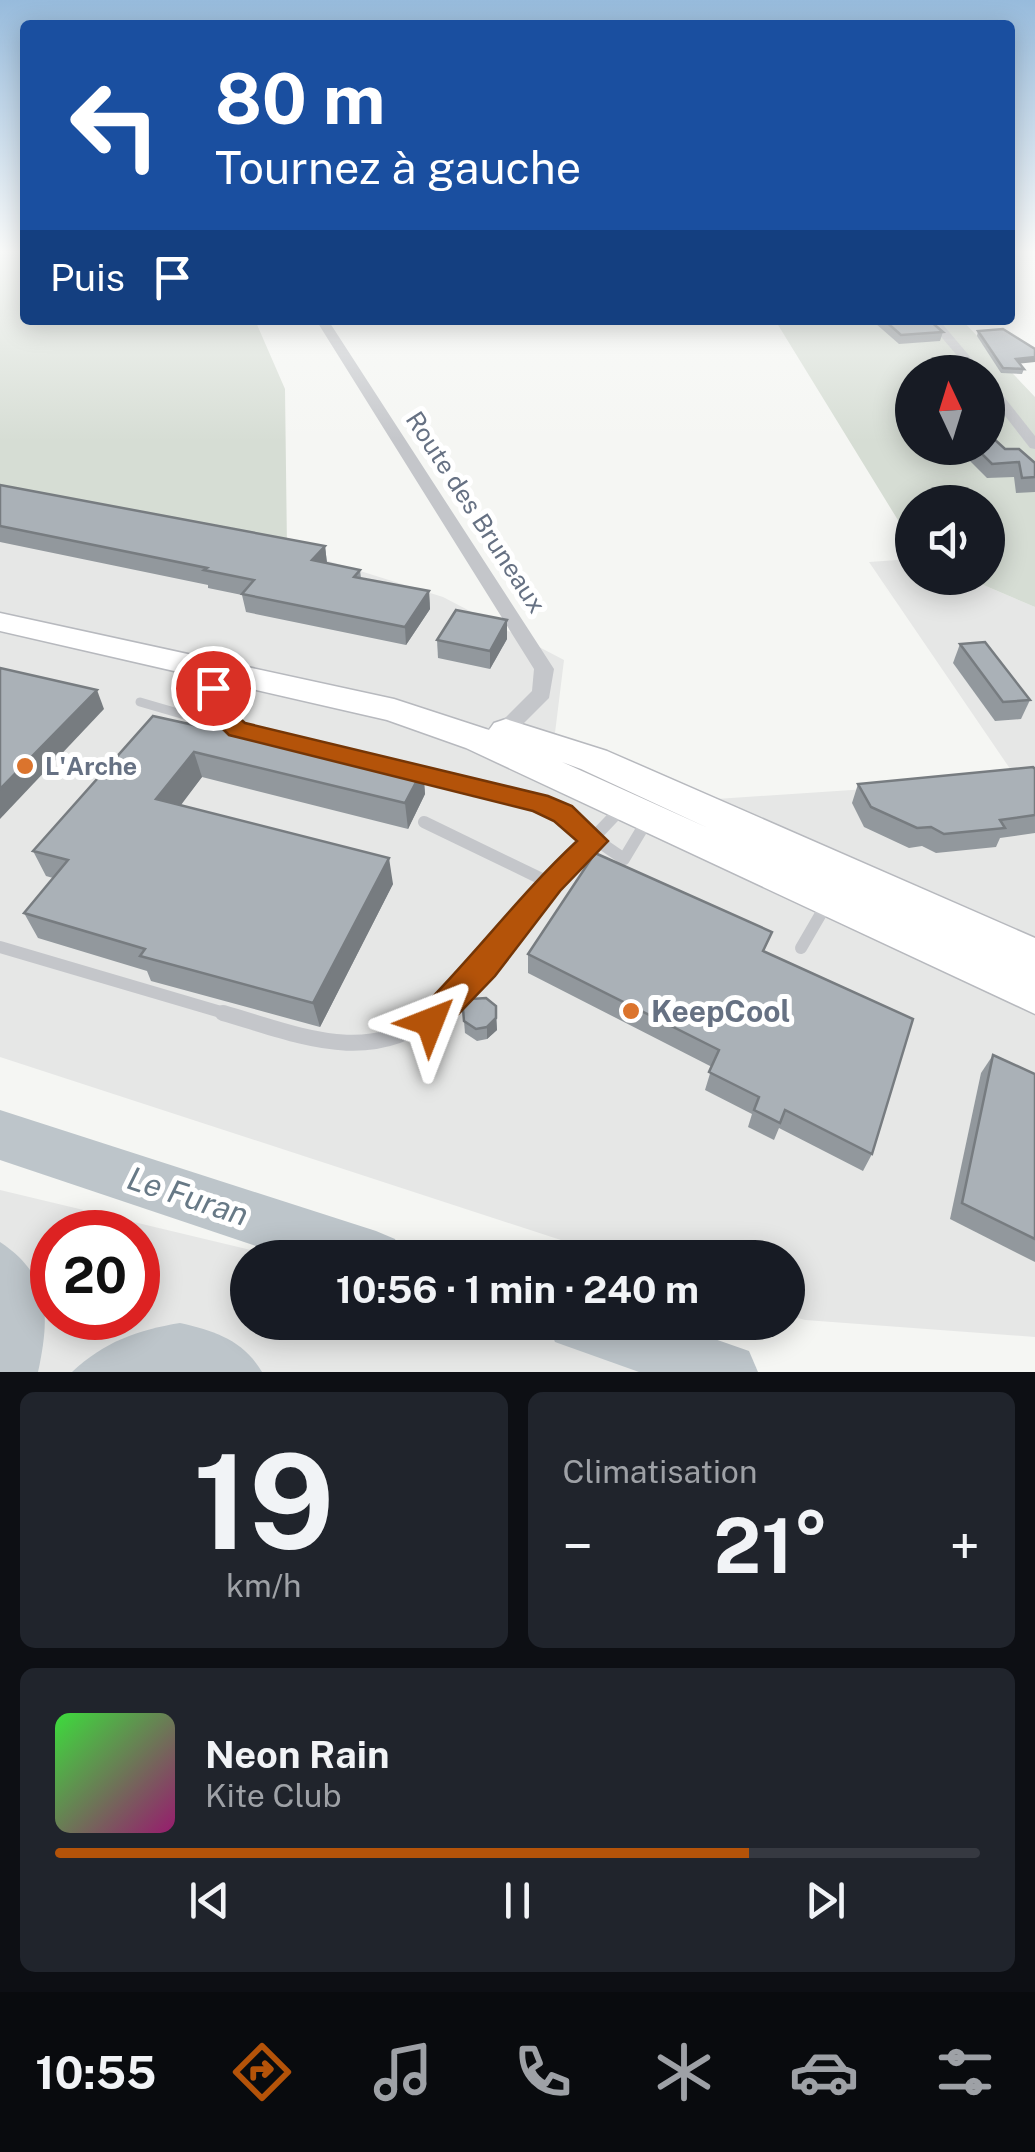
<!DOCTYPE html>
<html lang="fr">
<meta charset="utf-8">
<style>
body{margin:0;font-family:"Public Sans",sans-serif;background:#20242c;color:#f1f3f6;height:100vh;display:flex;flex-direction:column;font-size:38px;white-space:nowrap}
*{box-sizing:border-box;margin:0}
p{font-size:32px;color:#9ea1a6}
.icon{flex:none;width:55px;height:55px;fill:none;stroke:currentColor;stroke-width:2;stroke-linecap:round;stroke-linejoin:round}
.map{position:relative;height:1372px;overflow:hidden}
.details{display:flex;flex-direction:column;gap:20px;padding:20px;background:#0d0f14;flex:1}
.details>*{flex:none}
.guide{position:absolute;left:20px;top:20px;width:995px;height:305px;border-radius:10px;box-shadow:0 5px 25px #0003;background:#1a4fa0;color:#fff;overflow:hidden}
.needle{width:65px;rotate:356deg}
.controls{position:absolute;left:895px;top:355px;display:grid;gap:20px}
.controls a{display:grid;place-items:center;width:110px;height:110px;border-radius:50%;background:#171b24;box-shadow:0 5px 25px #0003;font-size:50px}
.speed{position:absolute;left:30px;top:1210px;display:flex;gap:20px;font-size:50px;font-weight:700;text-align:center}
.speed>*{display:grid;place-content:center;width:130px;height:130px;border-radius:50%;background:#171b24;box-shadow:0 5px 25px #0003;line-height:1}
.speed .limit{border:15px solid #d22;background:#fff;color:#111}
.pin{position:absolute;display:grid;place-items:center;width:85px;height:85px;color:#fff;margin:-42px;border:5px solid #fff;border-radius:50%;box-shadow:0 2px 10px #0007}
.me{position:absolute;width:110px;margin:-55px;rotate:45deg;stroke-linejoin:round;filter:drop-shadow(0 0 8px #0008)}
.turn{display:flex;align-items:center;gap:35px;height:210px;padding:0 30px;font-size:45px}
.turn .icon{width:130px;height:130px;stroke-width:2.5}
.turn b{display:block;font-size:70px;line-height:85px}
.then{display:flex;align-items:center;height:95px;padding:0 30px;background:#0003;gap:20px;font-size:38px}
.big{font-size:75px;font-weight:700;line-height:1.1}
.details .tile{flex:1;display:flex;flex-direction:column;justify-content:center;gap:15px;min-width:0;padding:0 35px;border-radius:15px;background:#20242c}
.details .dial{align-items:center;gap:0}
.dial b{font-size:130px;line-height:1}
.song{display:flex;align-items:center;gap:30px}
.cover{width:120px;height:120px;border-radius:15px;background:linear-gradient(135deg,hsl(120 70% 55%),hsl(320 70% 35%))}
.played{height:10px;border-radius:5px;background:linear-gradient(90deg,#b45309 75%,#363941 75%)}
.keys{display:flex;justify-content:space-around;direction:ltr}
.heat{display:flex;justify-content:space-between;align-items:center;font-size:55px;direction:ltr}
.details .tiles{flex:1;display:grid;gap:20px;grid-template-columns:1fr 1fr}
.tile:last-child{grid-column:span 2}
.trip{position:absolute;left:230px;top:1240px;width:575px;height:100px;border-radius:50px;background:#171b24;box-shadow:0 5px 25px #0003;font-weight:700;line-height:100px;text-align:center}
.tab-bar{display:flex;height:160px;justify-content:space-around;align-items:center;background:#090b0e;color:#9ea1a6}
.tab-bar .icon{width:70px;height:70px}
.tab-bar .on{color:#b45309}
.tab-bar b{font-size:45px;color:#f1f3f6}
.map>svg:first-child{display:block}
</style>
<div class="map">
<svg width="1035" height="1372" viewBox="0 0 1035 1372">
<rect width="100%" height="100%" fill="#f5f6f3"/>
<g fill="#e6e7e6" fill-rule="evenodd">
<path d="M0,496L287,548L443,597L564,660L555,733L702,800L1017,779L869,562L912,559V578H967L1035,607V1337L805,1320L788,1315V1258L613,1257L0,1057Z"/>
<path d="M0,1190L280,1257L248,1258V1322L502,1323L662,1372H0ZM52,1232H138V1318H52Z"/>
</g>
<g fill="#d6ddd4" fill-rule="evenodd">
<path d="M0,250H25V320H255L285,389L287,548L0,496Z"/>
<path d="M775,320H962L1035,397V607L967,578H988V502H912V543ZM912,372H988V448H912Z"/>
</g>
<g fill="#bdc5ca">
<path d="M0,1242C51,1276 50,1316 38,1372H0Z"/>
<path d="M180,1323C215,1331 243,1340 262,1372H72C104,1342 137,1330 180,1323Z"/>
</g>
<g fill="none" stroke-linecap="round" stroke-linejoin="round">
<g fill="#bdc5ca" fill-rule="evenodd">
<path d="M0,1110L376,1231L395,1239L403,1258H292L0,1160Z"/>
<path d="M547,1322H666L749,1351L758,1372H639L555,1342Z"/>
</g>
<defs>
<path id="primary" d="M0,613L394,699L489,730L494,723L506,719L607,751L1035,938V1014L466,748L387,720L0,631ZM562,762L581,769L708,828Z"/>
</defs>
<use href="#primary" stroke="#b7b9be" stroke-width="3"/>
<g stroke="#c4c6ca" stroke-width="9">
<path d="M221,673C207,698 218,718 242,730"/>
<path d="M140,702L202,720L219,714"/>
</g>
<g stroke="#c4c6ca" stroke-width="12">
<path d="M414,770L544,804L624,859L648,819"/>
<path d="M424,822L550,883"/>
<path d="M0,947L231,1015"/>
<path d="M801,948L826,905"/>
<path d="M434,1015L480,972L555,878L620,810"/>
</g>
<path stroke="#c4c6ca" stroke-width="16" d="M223,1013C297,1034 369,1068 437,1013"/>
<g fill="#c4c6ca" fill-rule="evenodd">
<path d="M316,320H328L554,669L549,698L512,735L494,741L483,734L487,729L498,725L532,691L534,669Z"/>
<path d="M927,320H939L983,372H971Z"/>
<path d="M988,382L993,383L1035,436V449L1030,448L988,394Z"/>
</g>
<use href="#primary" fill="#fff" fill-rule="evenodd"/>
</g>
<g fill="#92989d">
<path d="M876,320H929L943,332L940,341L899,344L875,323Z"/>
<path d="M978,331L1020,363L1024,369L1022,374L1001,373L977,336Z"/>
<path d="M964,448L1005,449L1035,463V492L1016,493L1014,477L987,478L962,453Z"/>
<path d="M0,485L325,546L327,563L360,570L361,578L429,591L430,609L406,645L246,612L242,595L208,588V585L0,542Z"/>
<path d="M507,620V639L490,669L438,658L437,640Z"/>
<path d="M960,644L1030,700L1021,719L995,721L953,663Z"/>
<path d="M212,729L423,769L425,794L408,829L202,777L180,805L393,884L320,1027L151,981L147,971L38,938L24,913L53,878L46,876L33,851Z"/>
<path d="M1035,769V833L1000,838L996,847L936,853L922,846L909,848L864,827L852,803L858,784Z"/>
<path d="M766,952L872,1154L863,1171L779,1128L774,1140L748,1127L752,1114L705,1090L712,1067L528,973V954Z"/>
<path d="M496,1006L497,1030L487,1039L477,1041L465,1033L463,1009Z"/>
<path d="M993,1055L1035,1074V1262L950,1219L981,1073Z"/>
<path d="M49,1316L77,1318L71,1328L53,1320Z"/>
</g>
<g fill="#777c80">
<path d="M1035,357V362L1015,364L1016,359Z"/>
<path d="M325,546L327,564L312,560Z"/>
<path d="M429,591L430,609L406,645L405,627Z"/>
<path d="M507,620V639L490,669V651Z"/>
<path d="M97,690L104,709L0,819V789Z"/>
<path d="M194,752L202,777L166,825L156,799Z"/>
<path d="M423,769L425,794L408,829L405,803Z"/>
<path d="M389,858L393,884L320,1027L313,1003Z"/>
<path d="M496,1018L497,1030L487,1039V1027Z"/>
<path d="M69,1318H77L71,1328L66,1323Z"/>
</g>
<g fill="#aab1b7" stroke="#777c80" stroke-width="2.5">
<path d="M884,320H929L943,332L901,335Z"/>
<path d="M1003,329L1035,349V357L1016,359L1024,369L1003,368L978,331Z"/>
<path d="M988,438H993L1005,449H1019L1035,463V477L1022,478L1019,462L992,464L976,448H988Z"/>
<path d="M0,485L325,546L312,560L360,570L354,577L429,591L405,627L242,594L254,580L204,570L207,568L0,526Z"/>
<path d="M939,498L949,502H933Z"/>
<path d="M456,610L507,620L490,651L437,640Z"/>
<path d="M985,642L1030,700L1003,702L960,644Z"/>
<path d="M0,668L97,690L0,789Z"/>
<path d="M153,716L212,729L218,722L423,769L405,803L194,752L156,799L389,858L313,1003L140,956L145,949L24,913L68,860L33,851Z"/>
<path d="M1033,767L1035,769V815L1000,820L1005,828L944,834L931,827L917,828L871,807L858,784Z"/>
<path d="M595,853L772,932L763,951L913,1019L872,1154L785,1110L780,1123L754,1110L759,1097L709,1072L719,1050L528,954Z"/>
<path d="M486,998L496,1006V1018L487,1027L476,1029L464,1021L463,1009L471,999Z"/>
<path d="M993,1055L1035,1074V1239L962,1203Z"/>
<path d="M53,1318H69L66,1323Z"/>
</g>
<linearGradient id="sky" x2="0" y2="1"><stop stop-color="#97bbdc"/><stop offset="0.57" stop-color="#fafbfa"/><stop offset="1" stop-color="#fafbfa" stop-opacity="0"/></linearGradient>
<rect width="1035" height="442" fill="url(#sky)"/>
<path fill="#b45309" stroke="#753606" stroke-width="2.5" d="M213,681L221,683L230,710L245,723L548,796L572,806L608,841L560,891L495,976L441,1032L430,1036L419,1032L414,1022L419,1011C474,956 520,894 577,841L554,821L533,811L229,735L208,714L202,688Z"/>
<g fill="#db742d" stroke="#fff" stroke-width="4">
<circle cx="25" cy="766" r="10"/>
<circle cx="631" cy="1011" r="10"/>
</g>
<g text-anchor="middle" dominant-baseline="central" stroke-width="10" stroke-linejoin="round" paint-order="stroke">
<g font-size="25" fill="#667183" stroke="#fff">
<text transform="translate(476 512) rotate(57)">Route des Bruneaux</text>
</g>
<g font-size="25" font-weight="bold" fill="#667183" stroke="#fff" text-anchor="start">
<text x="45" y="766">L'Arche</text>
</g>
<g font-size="30" font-weight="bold" fill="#667183" stroke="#fff" text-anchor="start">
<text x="651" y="1011">KeepCool</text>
</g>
<g font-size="32" font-style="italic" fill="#677986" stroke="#fff">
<text transform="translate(188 1196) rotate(18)">Le Furan</text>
</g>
</g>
</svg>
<div class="controls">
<a><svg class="needle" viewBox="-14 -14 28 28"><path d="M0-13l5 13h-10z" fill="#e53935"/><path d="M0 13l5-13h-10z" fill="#9ea1a6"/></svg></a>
<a><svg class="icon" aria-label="sound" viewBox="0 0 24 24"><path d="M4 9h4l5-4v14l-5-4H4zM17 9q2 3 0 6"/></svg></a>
</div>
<div class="speed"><div class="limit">20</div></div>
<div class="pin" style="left:213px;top:688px;background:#d93025"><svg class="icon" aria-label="arrive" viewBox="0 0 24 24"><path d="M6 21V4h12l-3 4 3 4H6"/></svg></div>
<svg class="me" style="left:430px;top:1022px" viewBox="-20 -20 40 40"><path d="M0-17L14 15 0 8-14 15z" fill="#b45309" stroke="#fff" stroke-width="4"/></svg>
<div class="trip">10:56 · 1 min · 240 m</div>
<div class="guide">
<div class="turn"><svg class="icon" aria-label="left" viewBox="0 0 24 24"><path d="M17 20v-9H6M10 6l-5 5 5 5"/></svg><div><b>80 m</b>Tournez à gauche</div></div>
<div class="then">Puis<svg class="icon" aria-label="arrive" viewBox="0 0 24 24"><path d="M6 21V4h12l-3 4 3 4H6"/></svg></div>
</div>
</div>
<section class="details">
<div class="tiles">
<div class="tile dial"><b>19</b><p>km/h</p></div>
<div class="tile"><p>Climatisation</p>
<div class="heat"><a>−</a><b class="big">21°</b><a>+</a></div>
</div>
<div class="tile">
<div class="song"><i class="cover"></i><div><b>Neon Rain</b><p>Kite Club</p></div></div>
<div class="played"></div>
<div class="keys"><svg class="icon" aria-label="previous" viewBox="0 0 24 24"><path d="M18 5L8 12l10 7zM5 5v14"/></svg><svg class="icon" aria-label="pause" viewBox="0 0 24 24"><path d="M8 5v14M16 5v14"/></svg><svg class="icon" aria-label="next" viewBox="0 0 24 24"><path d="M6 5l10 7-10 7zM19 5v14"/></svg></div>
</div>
</div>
</section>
<nav class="tab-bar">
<b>10:55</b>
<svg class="icon on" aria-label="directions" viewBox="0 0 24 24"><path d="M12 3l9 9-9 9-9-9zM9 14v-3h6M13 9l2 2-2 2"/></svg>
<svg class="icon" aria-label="music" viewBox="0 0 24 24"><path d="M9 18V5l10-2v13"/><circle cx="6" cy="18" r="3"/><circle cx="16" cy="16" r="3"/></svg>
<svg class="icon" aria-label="phone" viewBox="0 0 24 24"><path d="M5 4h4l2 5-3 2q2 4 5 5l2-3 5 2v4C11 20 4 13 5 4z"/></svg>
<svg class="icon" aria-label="climate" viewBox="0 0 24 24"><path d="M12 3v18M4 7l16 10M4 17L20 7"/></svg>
<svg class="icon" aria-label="car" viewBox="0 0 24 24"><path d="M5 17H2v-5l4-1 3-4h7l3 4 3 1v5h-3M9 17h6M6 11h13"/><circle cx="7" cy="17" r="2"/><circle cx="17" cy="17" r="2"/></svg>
<svg class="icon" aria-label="filters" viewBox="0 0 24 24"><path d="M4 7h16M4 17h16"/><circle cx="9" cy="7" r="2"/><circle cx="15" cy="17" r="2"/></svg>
</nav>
